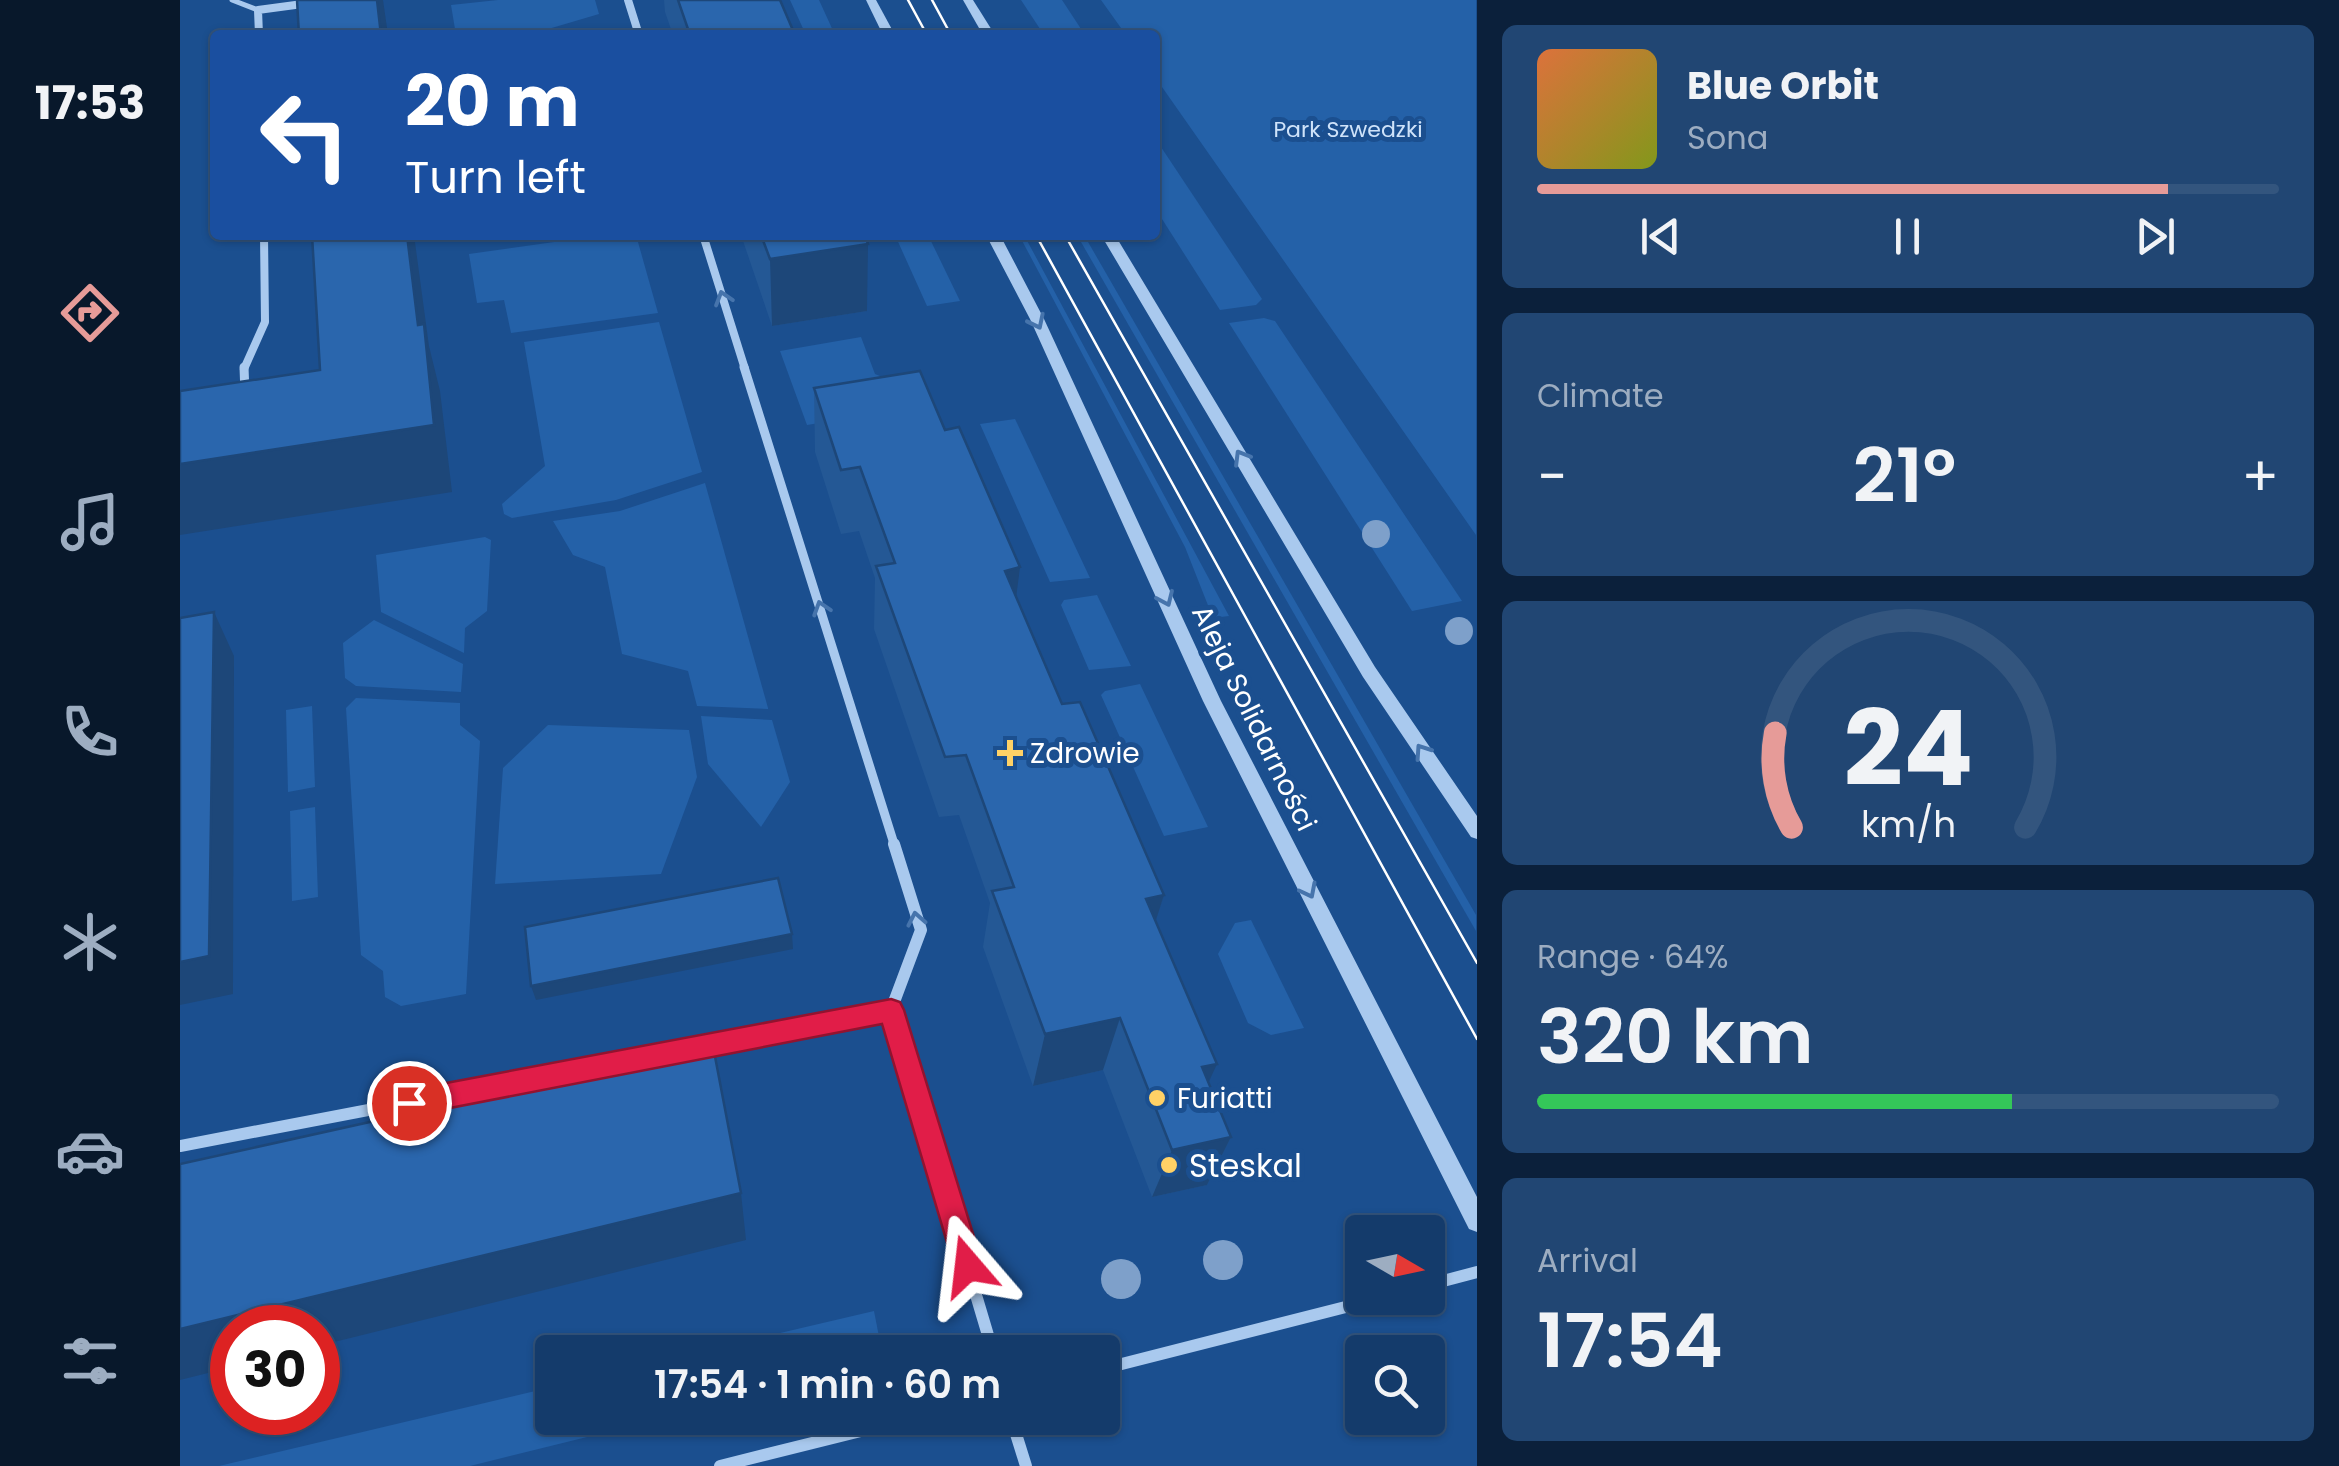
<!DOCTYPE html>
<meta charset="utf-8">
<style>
body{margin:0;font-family:Poppins,sans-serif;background:#214673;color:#f1f3f6;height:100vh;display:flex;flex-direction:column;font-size:38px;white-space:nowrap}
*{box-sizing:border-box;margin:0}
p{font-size:32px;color:#9dadc1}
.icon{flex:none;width:55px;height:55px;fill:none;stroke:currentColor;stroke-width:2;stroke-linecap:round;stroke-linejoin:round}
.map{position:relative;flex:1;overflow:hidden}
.side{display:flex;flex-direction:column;gap:25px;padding:25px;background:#0b203b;width:862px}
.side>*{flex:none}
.guide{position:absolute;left:30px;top:30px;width:950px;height:210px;border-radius:10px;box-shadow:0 2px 8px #0004,0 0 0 2px #33557e;background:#1a4fa0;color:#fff;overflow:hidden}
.needle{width:65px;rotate:99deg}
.buttons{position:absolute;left:1165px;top:1215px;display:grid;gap:20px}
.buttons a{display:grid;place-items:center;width:100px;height:100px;border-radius:10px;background:#143b6b;box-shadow:0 2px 8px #0004,0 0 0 2px #33557e;font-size:50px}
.speed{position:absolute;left:30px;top:1305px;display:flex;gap:20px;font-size:50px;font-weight:700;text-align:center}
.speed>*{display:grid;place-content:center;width:130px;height:130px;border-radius:50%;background:#143b6b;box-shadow:0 2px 8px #0004,0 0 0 2px #33557e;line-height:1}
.speed .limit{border:15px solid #d22;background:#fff;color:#111}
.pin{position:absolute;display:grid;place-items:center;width:85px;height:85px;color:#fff;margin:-42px;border:5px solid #fff;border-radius:50%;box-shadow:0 2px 10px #0007}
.me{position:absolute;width:110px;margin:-55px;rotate:343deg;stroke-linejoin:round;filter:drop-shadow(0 0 8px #0008)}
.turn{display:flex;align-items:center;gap:35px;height:210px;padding:0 30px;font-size:45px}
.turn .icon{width:130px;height:130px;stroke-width:2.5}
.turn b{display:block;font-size:70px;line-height:85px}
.big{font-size:75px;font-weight:600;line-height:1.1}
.side .card{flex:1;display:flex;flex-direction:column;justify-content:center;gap:15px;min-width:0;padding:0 35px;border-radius:15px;background:#214673}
.side .dial{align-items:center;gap:0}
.dial svg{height:260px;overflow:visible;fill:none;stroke:#33557e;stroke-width:7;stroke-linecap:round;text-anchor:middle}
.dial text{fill:#f1f3f6;stroke:none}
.song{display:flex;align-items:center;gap:30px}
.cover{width:120px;height:120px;border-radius:15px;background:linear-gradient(135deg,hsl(20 70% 55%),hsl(70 70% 35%))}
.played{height:10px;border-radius:5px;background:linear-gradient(90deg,#e69b98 85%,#33557e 85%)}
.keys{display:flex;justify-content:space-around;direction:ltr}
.heat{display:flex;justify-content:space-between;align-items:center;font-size:55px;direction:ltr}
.charge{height:15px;border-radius:8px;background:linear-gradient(90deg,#34c759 64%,#33557e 0)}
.trip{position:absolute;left:355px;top:1335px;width:585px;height:100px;border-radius:10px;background:#143b6b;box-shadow:0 2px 8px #0004,0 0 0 2px #33557e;font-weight:600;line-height:100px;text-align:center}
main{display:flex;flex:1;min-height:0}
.menu{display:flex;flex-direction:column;width:180px;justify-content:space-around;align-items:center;background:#08182b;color:#9dadc1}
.menu .icon{width:70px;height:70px}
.menu .active{color:#e69b98}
.menu b{font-size:45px;color:#f1f3f6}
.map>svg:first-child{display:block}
</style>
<main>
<nav class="menu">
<b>17:53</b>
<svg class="icon active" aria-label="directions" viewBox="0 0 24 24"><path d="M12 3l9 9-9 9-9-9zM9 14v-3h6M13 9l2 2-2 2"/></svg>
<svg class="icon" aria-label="music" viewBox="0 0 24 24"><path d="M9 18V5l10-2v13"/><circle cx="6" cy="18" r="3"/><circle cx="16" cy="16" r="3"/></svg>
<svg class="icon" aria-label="phone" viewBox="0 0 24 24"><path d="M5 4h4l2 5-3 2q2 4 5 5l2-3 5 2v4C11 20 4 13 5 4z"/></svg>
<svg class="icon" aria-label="climate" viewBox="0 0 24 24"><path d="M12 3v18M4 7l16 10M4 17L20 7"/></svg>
<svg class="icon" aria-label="car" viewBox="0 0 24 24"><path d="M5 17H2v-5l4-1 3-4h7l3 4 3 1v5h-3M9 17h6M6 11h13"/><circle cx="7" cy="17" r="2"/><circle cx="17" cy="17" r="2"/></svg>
<svg class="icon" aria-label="filters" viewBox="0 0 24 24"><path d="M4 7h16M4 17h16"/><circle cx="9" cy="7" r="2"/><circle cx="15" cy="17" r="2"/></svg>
</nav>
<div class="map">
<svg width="1297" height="1466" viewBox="0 0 1297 1466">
<rect width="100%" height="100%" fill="#1b4f8f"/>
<g fill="#2461a8">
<path d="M318,0H415L419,14L348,35H276L271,5Z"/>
<path d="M610,0H639L655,35H626Z"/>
<path d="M841,0H882L905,35H864Z"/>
<path d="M921,0H1296V535L975,77V35H946Z"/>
<path d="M975,138L1082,299L1076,305L1040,310L975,208Z"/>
<path d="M424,235H456L478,313L331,333L324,300L297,303L289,254Z"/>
<path d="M715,235H748L780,301L747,306Z"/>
<path d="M839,235H844L1049,616L1033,618L1005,547Z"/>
<path d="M897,235H904L1296,915V931Z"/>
<path d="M1084,318L1095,321L1282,601L1232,611L1049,323Z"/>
<path d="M479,322L522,472L436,500L332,518L324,514L322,504L365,466L344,342Z"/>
<path d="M681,337L695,374L707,379L700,413L627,425L600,351Z"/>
<path d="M835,419L910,578L870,582L800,424Z"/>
<path d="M525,483L588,708V709L517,706L508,671L442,654L425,567L393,555L373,521L440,511Z"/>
<path d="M305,537L311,540L307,611L285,628L284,653L201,612L196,555Z"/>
<path d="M917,595L951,666L909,670L881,605L884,600Z"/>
<path d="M194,620L283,664L281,692L176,686L165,678L163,643Z"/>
<path d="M960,684L1028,827L984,836L921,695L925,691Z"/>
<path d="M176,698L280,703V725L300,741L286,994L221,1006L205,997L203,971L181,955L166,708Z"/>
<path d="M132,706L135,787L108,792L106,710Z"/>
<path d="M521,716L592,720L610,782L581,827L528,764Z"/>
<path d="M368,725L509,730L517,777L481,874L315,884L323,768Z"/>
<path d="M135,807L138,897L112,901L110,811Z"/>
<path d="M1071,920L1124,1028L1091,1035L1068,1023L1038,954L1055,923Z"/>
<path d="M694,1311L702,1352H519Z"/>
<path d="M372,1387V1418H484L290,1466H39Z"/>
</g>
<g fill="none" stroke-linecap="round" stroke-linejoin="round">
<path stroke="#a9c9ee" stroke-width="5" d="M52,0L78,10"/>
<g stroke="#a9c9ee" stroke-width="8">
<path d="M448,0L459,35"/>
<path d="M79,35L78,10L130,3"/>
<path d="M523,235L565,369"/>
<path d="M64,369L85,322L84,235"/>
</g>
<g stroke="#a9c9ee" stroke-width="9">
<path d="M64,367L65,394"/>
<path d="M564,367L715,847"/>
</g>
<g stroke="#a9c9ee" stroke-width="12">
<path d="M714,844L741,930L711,1010L813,1352"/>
<path d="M0,1146L711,1010"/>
<path d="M1248,1285L1297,1272"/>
<path d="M922,1369L1201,1298"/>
<path d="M831,1418L846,1466"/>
<path d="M540,1466L733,1418"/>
</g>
<g fill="#a9c9ee" fill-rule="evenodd">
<path d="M686,0H696L715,35H703Z"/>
<path d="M783,0H793L815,35H803Z"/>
<path d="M806,235H820L864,319L1041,701L1297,1197V1232L1289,1229L1023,701L850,319Z"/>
<path d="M921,235H935L1195,667L1297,816V839L1291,837L1183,677Z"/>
</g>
<g stroke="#fff" stroke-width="2.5">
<path d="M728,0L747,35"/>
<path d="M752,0L771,35"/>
<path d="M856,235L1297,1039"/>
<path d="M885,235L1297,963"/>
</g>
</g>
<g fill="#7ea0ca">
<circle cx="1196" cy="534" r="14"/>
<circle cx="1279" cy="631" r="14"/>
<circle cx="1043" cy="1260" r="20"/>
<circle cx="941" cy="1279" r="20"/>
</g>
<g fill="#245895">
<path d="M484,0H600L615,35H493L485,12Z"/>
<path d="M561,235H685L687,311L592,326Z"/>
<path d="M634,388L836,598L882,704L984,895L975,921L1028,1083L1051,1137L1027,1185L972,1197L923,1070L853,1086L803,947L810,903L779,815L759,817L694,629L695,578L679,531L661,534L635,452Z"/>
</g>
<g fill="#1d4779">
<path d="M197,0H203L208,35H201Z"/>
<path d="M227,235H234L249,346L260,391L272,492L0,535V464L238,325Z"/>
<path d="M688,244L687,311L592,326L590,259Z"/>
<path d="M840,567L832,630L825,571Z"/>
<path d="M34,612L54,656L53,994L0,1005V962Z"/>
<path d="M984,895L966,951V899Z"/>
<path d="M612,934L613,949L356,1000L351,986Z"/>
<path d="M940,1018L923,1070L853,1086L865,1034Z"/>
<path d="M1037,1064L1014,1114L1022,1067Z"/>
<path d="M1051,1137L1027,1185L972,1197L992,1150Z"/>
<path d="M561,1193L566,1240L138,1346V1328H52V1367L0,1380V1329Z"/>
</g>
<g fill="#2a66ad" stroke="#1d4779" stroke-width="2.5">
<path d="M117,0H197L201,35H119Z"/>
<path d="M498,0H600L615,35H510Z"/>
<path d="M132,235H227L238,325L244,324L254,425L0,464V391L140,370Z"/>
<path d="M581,235H685L688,244L590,259Z"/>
<path d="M740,371L765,430L779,427L840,567L825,571L882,704L900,702L984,895L966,899L1037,1064L1022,1067L1051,1137L992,1150L940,1018L865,1034L812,891L834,887L786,755L765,757L696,566L715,563L680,467L661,470L634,388Z"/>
<path d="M34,612L29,956L0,962V618Z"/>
<path d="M598,878L612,934L351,986L345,927Z"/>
<path d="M533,1046L561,1193L0,1329V1164Z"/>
</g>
<defs><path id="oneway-chevron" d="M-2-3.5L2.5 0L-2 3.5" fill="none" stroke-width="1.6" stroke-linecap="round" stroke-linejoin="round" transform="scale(2.5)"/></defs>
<g stroke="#4674ac">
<use href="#oneway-chevron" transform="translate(543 298) rotate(-107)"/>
<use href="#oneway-chevron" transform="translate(857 322) rotate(64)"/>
<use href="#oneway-chevron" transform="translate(1061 457) rotate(-121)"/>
<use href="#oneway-chevron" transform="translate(986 599) rotate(66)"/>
<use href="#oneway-chevron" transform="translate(641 608) rotate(-108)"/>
<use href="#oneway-chevron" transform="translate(1242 751) rotate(-124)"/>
<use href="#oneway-chevron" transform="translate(1129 891) rotate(63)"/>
<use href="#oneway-chevron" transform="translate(736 919) rotate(-101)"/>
</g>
<path fill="#e11d48" stroke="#92132f" stroke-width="2.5" d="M711,999L720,1002L724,1010L803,1266L798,1276L788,1280L778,1276L774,1266L702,1024L229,1116L220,1112L216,1103L220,1094L229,1090Z"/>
<g fill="#ffd166" stroke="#1b4f8f" stroke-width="4">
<path d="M825 738h10v10h10v10h-10v10h-10v-10h-10v-10h10z"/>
<circle cx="977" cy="1098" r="10"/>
<circle cx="989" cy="1165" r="10"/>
</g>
<g text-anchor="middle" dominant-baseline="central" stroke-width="10" stroke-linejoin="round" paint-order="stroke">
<g font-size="22" fill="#cfe3fa" stroke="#1b4f8f">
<text x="1168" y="129">Park Szwedzki</text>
</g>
<g font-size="28" fill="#fff" stroke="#1b4f8f">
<text transform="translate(1074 718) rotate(64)">Aleja Solidarności</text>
</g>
<g font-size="28" fill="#fff" stroke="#1b4f8f" text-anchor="start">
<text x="850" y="753">Zdrowie</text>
<text x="997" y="1098">Furiatti</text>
</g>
<g font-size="32" fill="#fff" stroke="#1b4f8f" text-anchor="start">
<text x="1009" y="1165">Steskal</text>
</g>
</g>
</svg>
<div class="buttons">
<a><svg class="needle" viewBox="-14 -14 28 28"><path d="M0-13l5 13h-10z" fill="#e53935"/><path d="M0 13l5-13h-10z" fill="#9dadc1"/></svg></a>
<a><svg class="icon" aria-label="search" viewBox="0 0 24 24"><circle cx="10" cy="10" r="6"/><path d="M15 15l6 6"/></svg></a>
</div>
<div class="speed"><div class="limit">30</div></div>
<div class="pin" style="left:229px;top:1103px;background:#d93025"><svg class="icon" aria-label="arrive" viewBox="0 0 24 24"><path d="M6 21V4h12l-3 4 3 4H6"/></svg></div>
<svg class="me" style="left:788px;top:1266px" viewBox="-20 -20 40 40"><path d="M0-17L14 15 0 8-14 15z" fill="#e11d48" stroke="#fff" stroke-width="4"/></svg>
<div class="trip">17:54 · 1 min · 60 m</div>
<div class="guide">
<div class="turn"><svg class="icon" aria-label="left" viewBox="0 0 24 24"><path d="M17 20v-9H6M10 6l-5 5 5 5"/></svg><div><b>20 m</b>Turn left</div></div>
</div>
</div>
<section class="side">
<div class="card">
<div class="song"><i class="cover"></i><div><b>Blue Orbit</b><p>Sona</p></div></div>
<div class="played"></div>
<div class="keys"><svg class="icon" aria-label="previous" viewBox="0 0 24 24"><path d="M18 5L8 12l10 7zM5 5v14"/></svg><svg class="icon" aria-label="pause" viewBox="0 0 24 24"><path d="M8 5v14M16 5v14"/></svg><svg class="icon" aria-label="next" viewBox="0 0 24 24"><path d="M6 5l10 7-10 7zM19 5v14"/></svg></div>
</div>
<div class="card"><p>Climate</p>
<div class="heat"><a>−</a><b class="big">21°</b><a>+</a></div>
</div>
<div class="card dial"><svg viewBox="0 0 100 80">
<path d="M14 69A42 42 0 1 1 86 69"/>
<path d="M14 69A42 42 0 0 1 9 40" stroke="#e69b98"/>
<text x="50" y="56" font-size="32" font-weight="700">24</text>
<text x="50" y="72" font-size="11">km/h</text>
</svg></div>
<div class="card"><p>Range · 64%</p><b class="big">320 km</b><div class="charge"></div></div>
<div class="card"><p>Arrival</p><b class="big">17:54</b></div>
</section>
</main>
